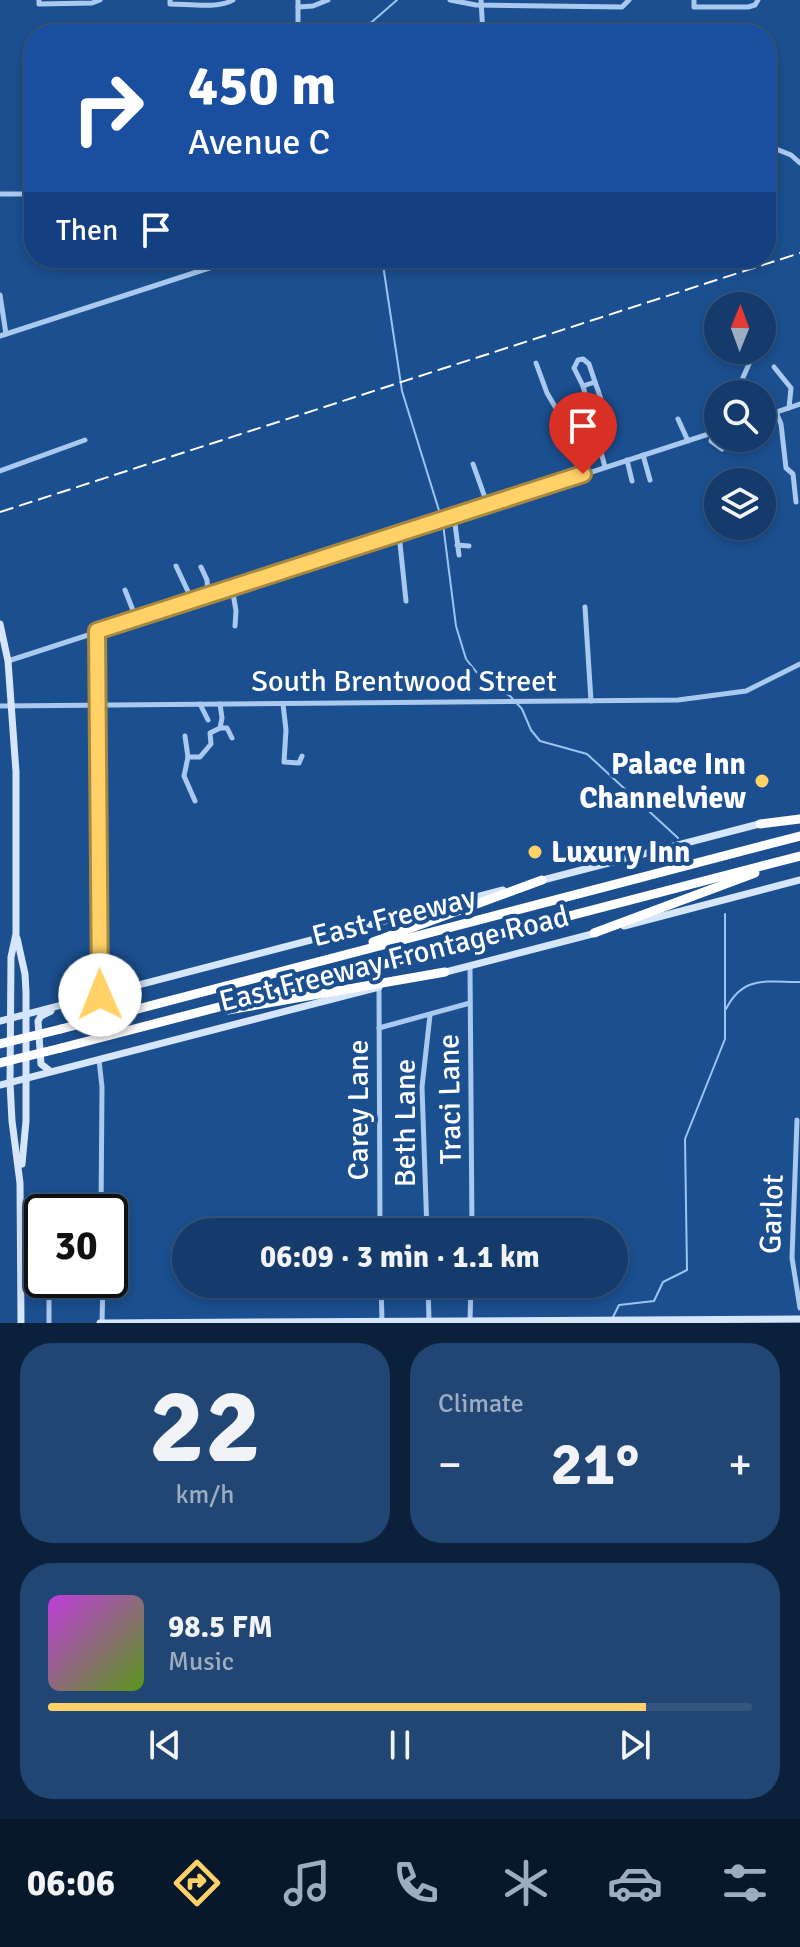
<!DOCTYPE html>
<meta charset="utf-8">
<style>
body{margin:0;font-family:Signika,sans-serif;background:#214673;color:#f1f3f6;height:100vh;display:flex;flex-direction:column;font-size:30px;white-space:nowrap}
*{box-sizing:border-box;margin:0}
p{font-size:26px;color:#9dadc1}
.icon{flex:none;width:44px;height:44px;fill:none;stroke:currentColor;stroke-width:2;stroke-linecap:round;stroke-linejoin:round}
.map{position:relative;height:1323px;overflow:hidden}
.details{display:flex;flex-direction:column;gap:20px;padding:20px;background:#0b203b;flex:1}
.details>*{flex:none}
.top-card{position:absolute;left:24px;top:24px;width:752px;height:244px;border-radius:32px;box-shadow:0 4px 12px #0003,0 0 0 2px #33557e;background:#1a4fa0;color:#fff;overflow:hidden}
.needle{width:52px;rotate:1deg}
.controls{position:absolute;left:704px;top:292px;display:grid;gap:16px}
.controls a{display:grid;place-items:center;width:72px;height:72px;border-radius:50%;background:#143b6b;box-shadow:0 4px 12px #0003,0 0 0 2px #33557e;font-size:40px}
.speed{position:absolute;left:24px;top:1194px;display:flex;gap:16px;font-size:40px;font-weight:700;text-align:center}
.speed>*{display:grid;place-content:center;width:104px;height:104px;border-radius:50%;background:#143b6b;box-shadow:0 4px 12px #0003,0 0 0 2px #33557e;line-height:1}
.speed .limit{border:4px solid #111;border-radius:12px;background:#fff;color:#111}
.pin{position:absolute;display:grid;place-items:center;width:68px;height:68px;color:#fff;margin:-82px -34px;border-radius:50% 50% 50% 0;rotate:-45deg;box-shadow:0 0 8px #0007}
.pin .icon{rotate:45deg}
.me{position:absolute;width:88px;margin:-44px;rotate:359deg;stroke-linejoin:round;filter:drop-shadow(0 0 6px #0008)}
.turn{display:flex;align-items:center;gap:28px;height:168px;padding:0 32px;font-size:36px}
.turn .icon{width:104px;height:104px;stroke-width:2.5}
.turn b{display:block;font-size:56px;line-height:68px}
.then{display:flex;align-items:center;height:76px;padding:0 32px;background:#0003;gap:16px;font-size:30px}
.big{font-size:60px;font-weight:700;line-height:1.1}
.details .widget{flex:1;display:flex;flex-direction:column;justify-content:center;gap:12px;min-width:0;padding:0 28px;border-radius:32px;background:#214673}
.details .dial{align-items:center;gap:0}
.dial b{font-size:104px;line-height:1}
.song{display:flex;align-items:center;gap:24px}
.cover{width:96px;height:96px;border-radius:12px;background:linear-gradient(135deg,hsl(290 70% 55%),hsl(90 70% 35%))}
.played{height:8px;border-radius:4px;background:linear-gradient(90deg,#ffd166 85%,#33557e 85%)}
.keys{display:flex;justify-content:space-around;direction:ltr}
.heat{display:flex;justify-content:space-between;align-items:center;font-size:44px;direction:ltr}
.details .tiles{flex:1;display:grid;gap:20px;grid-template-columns:1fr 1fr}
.widget:last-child{grid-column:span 2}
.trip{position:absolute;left:172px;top:1218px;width:456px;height:80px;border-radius:40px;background:#143b6b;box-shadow:0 4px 12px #0003,0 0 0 2px #33557e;font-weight:700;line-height:80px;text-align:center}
.menu{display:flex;height:128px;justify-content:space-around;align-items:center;background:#08182b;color:#9dadc1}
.menu .icon{width:56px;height:56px}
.menu .on{color:#ffd166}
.menu b{font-size:36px;color:#f1f3f6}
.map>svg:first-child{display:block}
</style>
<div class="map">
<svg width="800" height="1323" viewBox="0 0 800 1323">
<rect width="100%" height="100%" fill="#1b4f8f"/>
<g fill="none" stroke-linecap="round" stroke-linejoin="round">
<g stroke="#9cc4f0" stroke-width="2">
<path d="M358,34L397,0"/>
<path d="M382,258L402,391L441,517"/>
<path d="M443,524L456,626L466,659L482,679L510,696L522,709L531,730L540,741L587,754L678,838"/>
<path d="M726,1009C743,975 767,982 800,982"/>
<path d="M612,1319L619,1305L654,1301L663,1282L687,1270L685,1139L725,1039V914"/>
</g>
<g stroke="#a9c9ee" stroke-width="5">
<path d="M39,0V4L92,3L100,0"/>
<path d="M170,0V4C187,4 219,9 233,0"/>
<path d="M298,0V32"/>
<path d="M450,0L476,5L622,7L629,0"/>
<path d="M481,0L483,34"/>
<path d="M694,0V7H748L755,5L758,0"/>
<path d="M298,7L313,6L328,0"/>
<path d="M766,145L791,155L800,163"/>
<path d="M0,194H34"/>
<path d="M0,295L6,334"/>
<path d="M0,336L240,258"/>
<path d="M536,363L547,393L573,437L583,474"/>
<path d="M749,364L741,382L750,394"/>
<path d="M774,367L791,388L789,408"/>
<path d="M583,386L574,368L578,360L583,359L589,364L595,382"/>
<path d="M776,412L781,424L786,468L793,474L796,502"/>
<path d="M706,416L713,433L711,441L722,449"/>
<path d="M762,417L800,404"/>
<path d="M678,419L688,441"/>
<path d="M597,439C607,414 604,406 595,382L583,386L605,467"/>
<path d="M643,455L650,480"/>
<path d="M627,460L632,481"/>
<path d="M473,464L488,506"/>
<path d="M0,471L85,440"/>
<path d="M454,516L459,555"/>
<path d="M399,534L406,601"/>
<path d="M457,545L469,546"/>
<path d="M176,566L192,600"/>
<path d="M201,567L207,580L208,595"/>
<path d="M232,587L236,611L235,626"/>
<path d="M125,590L136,618"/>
<path d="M585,607L591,701"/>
<path d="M97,631L100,995"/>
<path d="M8,661L718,431"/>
<path d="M200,704L208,720"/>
<path d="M283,704L286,730L284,762L299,763L302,756"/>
<path d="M0,706L678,700L746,691L800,664"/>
<path d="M220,728L222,718L220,704"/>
<path d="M185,736L188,757L184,776L195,801"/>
<path d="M188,757H200L211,744L210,733L220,728H227L232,738"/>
<path d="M470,966L472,1232"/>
<path d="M379,988L380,1232"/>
<path d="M379,1028L470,1003"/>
<path d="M99,1060L102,1087L101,1212"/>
<path d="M797,1120L792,1258L800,1308"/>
<path d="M427,1232L422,1087L430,1015"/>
<path d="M381,1284L382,1321"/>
<path d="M428,1284L429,1321"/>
<path d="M470,1321L471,1284"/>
<path d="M49,1323V1280"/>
<path d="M102,1323L103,1280"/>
</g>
<g stroke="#d6e6fa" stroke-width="7">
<path d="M0,624L8,661L16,772V934L11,957L10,1083L12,1121L20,1183L21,1323"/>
<path d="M539,881L763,823"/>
<path d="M624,926L800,880"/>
<path d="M17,938L25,974L26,992V1121L22,1164"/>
<path d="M442,973L596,933"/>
<path d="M0,1021L503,890"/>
<path d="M50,1071L41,1064L38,1021L41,1016L51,1011"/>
<path d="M0,1085L379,987"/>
<path d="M100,1323L800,1319"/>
</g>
<g stroke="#fff" stroke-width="9">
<path d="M760,824L800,819"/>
<path d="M594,933L755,873"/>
<path d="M373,942L542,880"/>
<path d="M228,1010L445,972"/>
<path d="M61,1029L800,836"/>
<path d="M61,1048L800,856"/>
</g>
<path stroke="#fff" stroke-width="2" stroke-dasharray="14 6" stroke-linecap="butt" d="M0,512L800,253"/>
<g stroke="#fff" stroke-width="9">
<path d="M0,1044L61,1029"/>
<path d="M0,1063L61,1048"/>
</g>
</g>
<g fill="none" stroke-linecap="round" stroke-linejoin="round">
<defs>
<path id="route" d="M100,995L97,631L583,474"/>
</defs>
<use href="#route" stroke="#a68842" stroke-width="20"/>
<use href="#route" stroke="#ffd166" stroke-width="14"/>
</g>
<g fill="#ffd166" stroke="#1b4f8f" stroke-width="3">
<circle cx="762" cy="781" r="8"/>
<circle cx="535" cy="852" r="8"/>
</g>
<g text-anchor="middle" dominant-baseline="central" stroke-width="8" stroke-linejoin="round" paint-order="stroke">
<g font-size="30" fill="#fff" stroke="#1b4f8f">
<text x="404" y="681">South Brentwood Street</text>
<text transform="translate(394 917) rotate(-14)">East Freeway</text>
<text transform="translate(394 959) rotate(-14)">East Freeway Frontage Road</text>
<text transform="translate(450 1099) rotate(-91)">Traci Lane</text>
<text transform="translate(358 1110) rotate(-90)">Carey Lane</text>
<text transform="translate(405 1123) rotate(-90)">Beth Lane</text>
<text transform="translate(772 1214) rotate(-88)">Garlot</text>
</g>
<g font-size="30" font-weight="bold" fill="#fff" stroke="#1b4f8f" text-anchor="end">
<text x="746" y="764">Palace Inn<tspan x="746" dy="34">Channelview</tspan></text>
<text x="551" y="852" text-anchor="start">Luxury Inn</text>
</g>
</g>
</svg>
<div class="controls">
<a><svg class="needle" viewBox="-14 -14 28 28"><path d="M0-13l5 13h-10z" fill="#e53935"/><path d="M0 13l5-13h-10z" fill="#9dadc1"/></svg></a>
<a><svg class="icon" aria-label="search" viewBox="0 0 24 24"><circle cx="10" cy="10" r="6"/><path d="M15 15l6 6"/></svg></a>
<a><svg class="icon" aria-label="layers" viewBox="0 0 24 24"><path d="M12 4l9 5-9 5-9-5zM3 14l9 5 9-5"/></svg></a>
</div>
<div class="speed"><div class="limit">30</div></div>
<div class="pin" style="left:583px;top:474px;background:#d93025"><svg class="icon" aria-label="arrive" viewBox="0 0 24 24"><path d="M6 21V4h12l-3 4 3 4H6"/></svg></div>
<svg class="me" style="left:100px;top:995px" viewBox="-20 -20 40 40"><circle r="19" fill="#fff"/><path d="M0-13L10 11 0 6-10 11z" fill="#ffd166"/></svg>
<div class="trip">06:09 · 3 min · 1.1 km</div>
<div class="top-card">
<div class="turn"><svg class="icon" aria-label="right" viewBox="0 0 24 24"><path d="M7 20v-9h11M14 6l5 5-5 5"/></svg><div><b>450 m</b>Avenue C</div></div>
<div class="then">Then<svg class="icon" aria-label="arrive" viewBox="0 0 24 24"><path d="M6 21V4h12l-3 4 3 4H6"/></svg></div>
</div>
</div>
<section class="details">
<div class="tiles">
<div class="widget dial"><b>22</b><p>km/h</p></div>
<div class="widget"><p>Climate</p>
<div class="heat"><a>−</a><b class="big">21°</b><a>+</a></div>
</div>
<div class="widget">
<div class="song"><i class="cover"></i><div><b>98.5 FM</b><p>Music</p></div></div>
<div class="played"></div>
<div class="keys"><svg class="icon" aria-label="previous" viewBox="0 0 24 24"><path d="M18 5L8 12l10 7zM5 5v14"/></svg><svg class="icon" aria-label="pause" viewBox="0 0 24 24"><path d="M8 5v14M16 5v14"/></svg><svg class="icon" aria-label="next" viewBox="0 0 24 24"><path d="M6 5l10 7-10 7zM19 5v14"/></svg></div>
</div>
</div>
</section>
<nav class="menu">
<b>06:06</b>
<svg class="icon on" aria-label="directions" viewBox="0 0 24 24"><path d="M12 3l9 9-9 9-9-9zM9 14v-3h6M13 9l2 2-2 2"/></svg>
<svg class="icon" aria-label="music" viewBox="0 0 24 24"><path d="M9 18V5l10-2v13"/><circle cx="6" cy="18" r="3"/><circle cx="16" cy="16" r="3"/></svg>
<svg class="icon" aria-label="phone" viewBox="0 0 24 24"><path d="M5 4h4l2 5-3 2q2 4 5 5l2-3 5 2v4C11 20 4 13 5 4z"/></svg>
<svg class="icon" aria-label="climate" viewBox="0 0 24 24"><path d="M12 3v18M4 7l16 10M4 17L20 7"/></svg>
<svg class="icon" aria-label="car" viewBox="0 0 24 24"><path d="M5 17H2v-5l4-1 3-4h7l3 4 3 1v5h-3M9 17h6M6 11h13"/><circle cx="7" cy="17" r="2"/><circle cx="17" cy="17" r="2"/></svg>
<svg class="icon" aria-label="filters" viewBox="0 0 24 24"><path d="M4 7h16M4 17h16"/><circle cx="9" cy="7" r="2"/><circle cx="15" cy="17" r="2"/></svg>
</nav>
